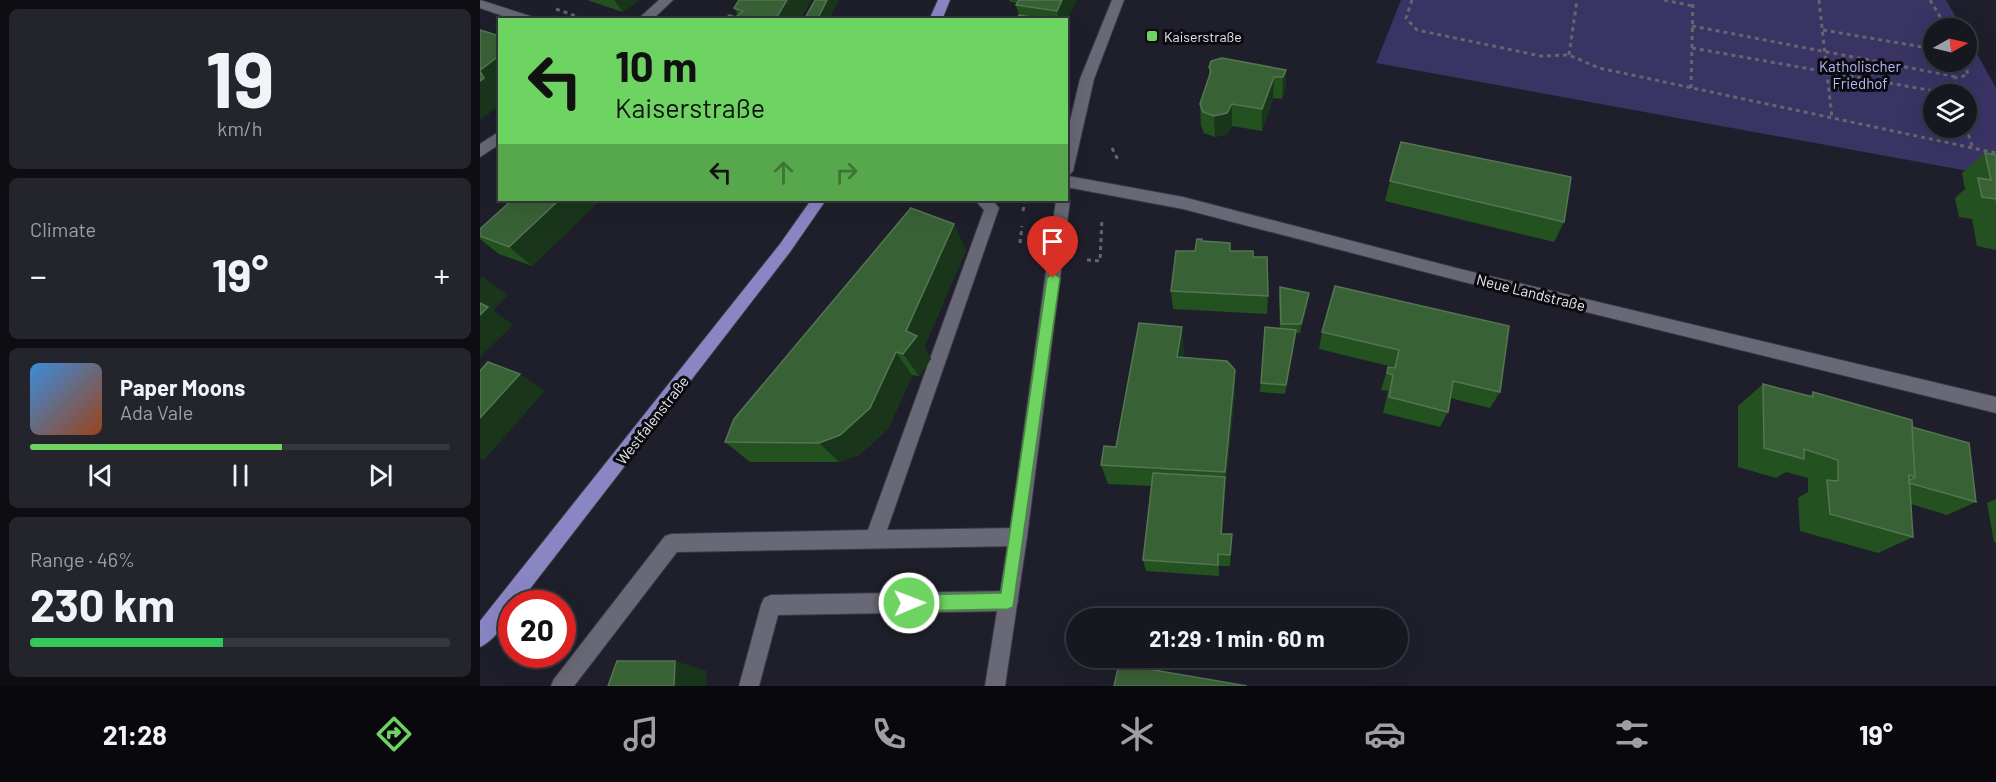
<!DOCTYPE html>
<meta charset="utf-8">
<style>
body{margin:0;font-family:Barlow,sans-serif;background:#24242d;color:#f1f3f6;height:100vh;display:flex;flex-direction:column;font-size:22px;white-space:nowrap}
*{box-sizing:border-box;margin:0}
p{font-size:20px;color:#9e9fa5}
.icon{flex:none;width:33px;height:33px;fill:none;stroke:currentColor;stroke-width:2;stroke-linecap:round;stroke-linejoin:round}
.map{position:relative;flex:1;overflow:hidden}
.side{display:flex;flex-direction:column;gap:9px;padding:9px;background:#0d0d12;width:480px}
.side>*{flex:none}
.top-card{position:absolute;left:18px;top:18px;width:570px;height:183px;border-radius:0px;box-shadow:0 6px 24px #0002,0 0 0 2px #36363e;background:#6dd361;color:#111;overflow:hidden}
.needle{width:39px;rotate:82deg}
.buttons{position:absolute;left:1443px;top:18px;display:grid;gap:12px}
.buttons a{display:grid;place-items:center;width:54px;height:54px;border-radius:50%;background:#171720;box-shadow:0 6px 24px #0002,0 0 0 2px #36363e;font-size:30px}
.speed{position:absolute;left:18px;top:590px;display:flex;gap:12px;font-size:30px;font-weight:700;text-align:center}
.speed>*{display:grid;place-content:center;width:78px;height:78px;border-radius:50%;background:#171720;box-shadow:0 6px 24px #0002,0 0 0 2px #36363e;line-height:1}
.speed .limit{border:9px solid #d22;background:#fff;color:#111}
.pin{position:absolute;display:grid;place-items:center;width:51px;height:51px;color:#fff;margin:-62px -26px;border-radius:50% 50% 50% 0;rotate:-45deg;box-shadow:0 0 6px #0007}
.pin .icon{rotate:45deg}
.me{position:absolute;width:66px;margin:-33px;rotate:89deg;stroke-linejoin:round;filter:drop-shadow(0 0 4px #0008)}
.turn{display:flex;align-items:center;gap:21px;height:126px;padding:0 18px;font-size:27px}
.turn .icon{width:78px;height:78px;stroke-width:2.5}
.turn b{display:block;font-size:42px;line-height:51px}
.lanes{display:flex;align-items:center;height:57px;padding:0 18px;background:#0003;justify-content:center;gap:30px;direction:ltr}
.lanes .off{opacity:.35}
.big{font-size:45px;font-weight:700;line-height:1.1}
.side .tile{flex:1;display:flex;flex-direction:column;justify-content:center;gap:9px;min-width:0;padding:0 21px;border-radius:9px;background:#24242d}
.side .dial{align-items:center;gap:0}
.dial b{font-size:78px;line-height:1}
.song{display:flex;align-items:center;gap:18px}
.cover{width:72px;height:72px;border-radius:9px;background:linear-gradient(135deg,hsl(210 70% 55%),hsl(20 70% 35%))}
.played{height:6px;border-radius:3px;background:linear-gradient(90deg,#6dd361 60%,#36363e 60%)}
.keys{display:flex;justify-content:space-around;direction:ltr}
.heat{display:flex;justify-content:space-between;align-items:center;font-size:33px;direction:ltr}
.charge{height:9px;border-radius:4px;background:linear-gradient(90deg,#34c759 46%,#36363e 0)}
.trip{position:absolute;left:586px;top:608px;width:342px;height:60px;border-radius:30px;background:#171720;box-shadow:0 6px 24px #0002,0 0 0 2px #36363e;font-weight:700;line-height:60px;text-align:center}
.tab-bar{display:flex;height:96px;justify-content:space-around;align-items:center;background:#09090d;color:#9e9fa5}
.tab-bar .icon{width:42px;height:42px}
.tab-bar .selected{color:#6dd361}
.tab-bar b{font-size:27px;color:#f1f3f6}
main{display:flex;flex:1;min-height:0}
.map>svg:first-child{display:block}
</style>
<main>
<section class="side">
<div class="tile dial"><b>19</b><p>km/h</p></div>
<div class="tile"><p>Climate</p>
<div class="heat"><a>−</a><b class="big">19°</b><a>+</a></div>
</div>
<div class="tile">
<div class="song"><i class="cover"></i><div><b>Paper Moons</b><p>Ada Vale</p></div></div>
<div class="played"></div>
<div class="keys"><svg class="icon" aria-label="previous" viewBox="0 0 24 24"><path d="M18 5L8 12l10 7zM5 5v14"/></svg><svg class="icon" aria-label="pause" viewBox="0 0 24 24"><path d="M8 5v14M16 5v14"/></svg><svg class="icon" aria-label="next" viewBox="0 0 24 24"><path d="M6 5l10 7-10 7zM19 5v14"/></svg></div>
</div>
<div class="tile"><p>Range · 46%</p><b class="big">230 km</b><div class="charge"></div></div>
</section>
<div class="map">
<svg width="1516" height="686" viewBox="0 0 1516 686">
<rect width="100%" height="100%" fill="#1f1f2b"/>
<path fill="#393464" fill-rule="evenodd" d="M921,0H1466L1482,28H1454V62H1486L1487,36L1516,88V176L896,63ZM1454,94H1486V128H1454Z"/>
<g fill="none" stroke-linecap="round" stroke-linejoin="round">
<defs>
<g id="service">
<path d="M495,200H512L519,208L407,530L538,528L545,530L547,537L545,544L538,546L197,552L94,686H71L74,679L185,536L192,534L388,530L504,210Z"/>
<path d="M528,591L535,594L538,601L535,608L528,611L298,615L279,686H259L281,605L284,598L291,595Z"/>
</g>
<g id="minor">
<path d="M0,0L53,17L55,20H34L0,8Z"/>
<path d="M179,0H193L172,20H157Z"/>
<path d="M632,0H644L614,79L593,171L588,176L703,197L980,269L1516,397V413L980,281L703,209L586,187V138L600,79Z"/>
<path d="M20,131V144L0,157V144Z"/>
<path d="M586,195L590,200L547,537L525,686H505L529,537L576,200H586Z"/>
</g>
<g id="primary">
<path d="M458,0H470L462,20H449Z"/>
<path d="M331,200H346L310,252L39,603H32C32,618 14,641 0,647V621L300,244Z"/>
</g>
</defs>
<use href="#service" stroke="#3a3a43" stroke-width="2"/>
<use href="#minor" stroke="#3a3a43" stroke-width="2"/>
<use href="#primary" stroke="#3a3a43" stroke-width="2"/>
<g stroke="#65656f" stroke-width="3" stroke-dasharray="4 4" stroke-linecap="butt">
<path d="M932,0L926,18L937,30L1061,56L1089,55L1119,68L1516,153"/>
<path d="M1184,0L1213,6"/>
<path d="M1339,0L1352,118"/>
<path d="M1450,0L1467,28"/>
<path d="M76,9L107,20"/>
<path d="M1212,26L1477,77"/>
<path d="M1343,30L1454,49"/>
<path d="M1212,48L1471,94"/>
<path d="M1089,55L1097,0"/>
<path d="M1211,88L1213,0"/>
<path d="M1478,94L1474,78L1488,75L1485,62"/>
<path d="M1486,127L1493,149"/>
<path d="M632,148L638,160"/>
<path d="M543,211L545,200"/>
<path d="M540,243L542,226"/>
<path d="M607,260L620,261L622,219"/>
</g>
<use href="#service" fill="#686876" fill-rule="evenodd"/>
<use href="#minor" fill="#686876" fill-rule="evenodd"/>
<use href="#primary" fill="#8a86c4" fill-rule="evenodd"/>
</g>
<g fill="#245120">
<path d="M107,0H159L143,12Z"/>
<path d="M259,0H331L320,20H244L256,17L258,15L254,8Z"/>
<path d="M529,0H597L586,20H536L539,15L536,5L537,3L530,2Z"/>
<path d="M729,67L806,70L805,92L802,99L793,98L782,131L752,126L747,134L735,137L724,133L721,125L720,104L729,78Z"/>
<path d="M1505,153L1516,155V250L1497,246L1492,219L1479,217L1475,198L1485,189L1482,173Z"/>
<path d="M910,181L1084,222L1074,242L905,201Z"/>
<path d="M32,200H120L52,266L19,254L0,239V229Z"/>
<path d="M722,239V241L773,257L788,296L787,314L693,309L691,291Z"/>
<path d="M486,250L444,347L451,359L439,376L432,375L408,429L379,455L359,462H270L245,442Z"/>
<path d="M855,286L1020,392L1010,408L970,398L968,412L960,427L903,413L908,391L901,390L908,367H913L839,349L842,332Z"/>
<path d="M800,287L828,303L820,333H816L805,394L780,392L785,327L800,329L799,297Z"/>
<path d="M704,350L703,357L755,370V392L745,491L742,534L752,546L750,566H739V576L666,571L663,560L671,486L628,484L621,465L636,447Z"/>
<path d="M1283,384L1329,396L1333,392L1432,427L1496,502L1467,515L1431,504L1433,537L1398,553L1320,531L1318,498L1328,492V478L1306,472L1296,478L1258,467V406Z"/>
<path d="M1516,499V543L1514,542L1507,503Z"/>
</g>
<g fill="#19361b">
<path d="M134,0H159L143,12Z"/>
<path d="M307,0H331L320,20H295Z"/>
<path d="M347,0H359L349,20H337Z"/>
<path d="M582,0H597L586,22V20H579L577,11Z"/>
<path d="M20,55V105L0,120V70Z"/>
<path d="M806,70L805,92L802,99L803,77Z"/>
<path d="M794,77L793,98L782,131V109Z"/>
<path d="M752,104V126L747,134L735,137L734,116Z"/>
<path d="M79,200H120L52,266L29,247Z"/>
<path d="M474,224L486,250L444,347L451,359L439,376L423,354L426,331Z"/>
<path d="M3,277L28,295L13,310L33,325L0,357V279Z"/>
<path d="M829,293L828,303L820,333L821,324Z"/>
<path d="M702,327L704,350L700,379L697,357Z"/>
<path d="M816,330L815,339L805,394L806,385Z"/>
<path d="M416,352L432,375L408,429L379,455L359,462L339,443Z"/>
<path d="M755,370V392L745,491L741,546V534L745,472Z"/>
<path d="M40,374L65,391L4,460L0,458V418Z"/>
<path d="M752,534V546L750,566V555Z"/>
<path d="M195,661L227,671L226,686H194Z"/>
</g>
<g fill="#396136" stroke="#547653" stroke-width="1.5">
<path d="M259,0H307L295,20L253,19L263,11L254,8Z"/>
<path d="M335,0H347L337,20H324Z"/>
<path d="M539,0H582L577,11L536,5Z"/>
<path d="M249,15L256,17L253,20H244Z"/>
<path d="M539,15L568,20H536Z"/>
<path d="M0,30L20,36V55L0,70Z"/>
<path d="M742,58L806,70L803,77H794L782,109L752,104L747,113L734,116L723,112L720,104L731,71L729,67L731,61Z"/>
<path d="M0,71L4,78L0,81Z"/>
<path d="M921,142L1091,177L1084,222L910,181Z"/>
<path d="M1505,153L1516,155V201V199L1502,197L1498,178L1511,180Z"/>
<path d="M32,200H79L29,247L0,236V229Z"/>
<path d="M431,208L474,224L426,331L437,336L423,354L416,352L390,408L360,435L339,443L245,442L254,419Z"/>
<path d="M717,239H722V241L750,243V251H773V257H787L788,296L691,291L696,251H715Z"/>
<path d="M855,286L1029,326L1020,392L973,381L968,412L909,397L913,375L907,373L908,367L915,368L919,350L842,332Z"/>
<path d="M800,287L829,293L821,324H801Z"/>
<path d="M0,303L8,307L0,315Z"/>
<path d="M659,323L702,327L697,357L747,361L755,370L745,472L621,465L624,446L636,447Z"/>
<path d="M785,327L816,330L806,385L781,383Z"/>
<path d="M8,362L40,374L0,418V371Z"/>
<path d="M1283,384L1333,397V392L1432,420L1435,477L1429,475L1433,537L1350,514L1347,480L1358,481V460L1324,449V459L1284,448Z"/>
<path d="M1432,427L1489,443L1496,502L1429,483V481L1435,477Z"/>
<path d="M673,473L745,477L741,534H752L750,555L738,554V565L663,560Z"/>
<path d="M137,661H195L194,686H128Z"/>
<path d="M639,664L767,686H634Z"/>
</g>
<path fill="#6dd361" stroke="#47893f" stroke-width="1.5" d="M573,273L580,278L533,607L528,609L429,611L423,609L420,603L423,597L429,595L521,593L567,278Z"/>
<rect fill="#6dd361" stroke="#0a0a0f" stroke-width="2" x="666" y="30" width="12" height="12" rx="3"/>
<g text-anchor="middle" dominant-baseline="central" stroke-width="6" stroke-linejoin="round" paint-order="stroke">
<g font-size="14" fill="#e7e7ef" stroke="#0a0a0f" text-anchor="start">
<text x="684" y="36">Kaiserstraße</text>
</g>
<g font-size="15" fill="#bbb9fa" stroke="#0a0a0f">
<text x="1380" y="66">Katholischer<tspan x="1380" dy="17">Friedhof</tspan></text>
</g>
<g font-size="15" fill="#e7e7ef" stroke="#0a0a0f">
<text transform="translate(1051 292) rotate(14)">Neue Landstraße</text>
<text transform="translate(172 420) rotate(-52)">Westfalenstraße</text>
</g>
</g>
</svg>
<div class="buttons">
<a><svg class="needle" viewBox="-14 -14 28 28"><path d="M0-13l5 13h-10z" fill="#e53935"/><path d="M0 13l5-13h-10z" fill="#9e9fa5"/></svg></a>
<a><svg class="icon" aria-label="layers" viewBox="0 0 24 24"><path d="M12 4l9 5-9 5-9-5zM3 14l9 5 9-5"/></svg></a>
</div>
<div class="speed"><div class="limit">20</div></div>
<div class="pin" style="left:573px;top:278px;background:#d93025"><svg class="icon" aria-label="arrive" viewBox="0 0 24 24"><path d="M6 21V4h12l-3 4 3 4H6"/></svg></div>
<svg class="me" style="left:429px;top:603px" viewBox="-20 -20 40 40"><circle r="17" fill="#6dd361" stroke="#fff" stroke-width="3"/><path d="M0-11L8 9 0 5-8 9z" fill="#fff"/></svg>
<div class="trip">21:29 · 1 min · 60 m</div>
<div class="top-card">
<div class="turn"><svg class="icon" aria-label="left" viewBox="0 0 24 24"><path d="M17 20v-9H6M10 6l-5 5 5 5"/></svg><div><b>10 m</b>Kaiserstraße</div></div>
<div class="lanes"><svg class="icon" aria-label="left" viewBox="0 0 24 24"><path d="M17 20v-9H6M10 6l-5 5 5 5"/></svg><svg class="icon off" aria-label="ahead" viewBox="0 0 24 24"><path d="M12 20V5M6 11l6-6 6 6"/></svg><svg class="icon off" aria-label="right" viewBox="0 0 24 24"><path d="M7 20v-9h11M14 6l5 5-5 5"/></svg></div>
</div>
</div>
</main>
<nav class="tab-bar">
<b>21:28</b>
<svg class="icon selected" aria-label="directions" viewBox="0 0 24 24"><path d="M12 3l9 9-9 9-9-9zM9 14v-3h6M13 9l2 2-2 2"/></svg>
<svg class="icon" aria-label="music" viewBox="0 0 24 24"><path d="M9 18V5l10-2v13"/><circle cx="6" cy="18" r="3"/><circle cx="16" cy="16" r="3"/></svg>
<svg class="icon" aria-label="phone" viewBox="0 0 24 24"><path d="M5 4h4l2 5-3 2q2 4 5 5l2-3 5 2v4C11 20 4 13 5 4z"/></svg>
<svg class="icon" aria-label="climate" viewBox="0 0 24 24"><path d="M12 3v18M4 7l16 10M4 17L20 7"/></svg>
<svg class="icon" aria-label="car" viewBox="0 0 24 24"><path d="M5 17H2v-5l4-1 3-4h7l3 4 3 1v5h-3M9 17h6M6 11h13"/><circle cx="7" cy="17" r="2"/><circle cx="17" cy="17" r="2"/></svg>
<svg class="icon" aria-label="filters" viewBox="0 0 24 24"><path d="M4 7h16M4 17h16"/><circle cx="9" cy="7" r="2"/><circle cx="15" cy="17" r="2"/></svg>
<b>19°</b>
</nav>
